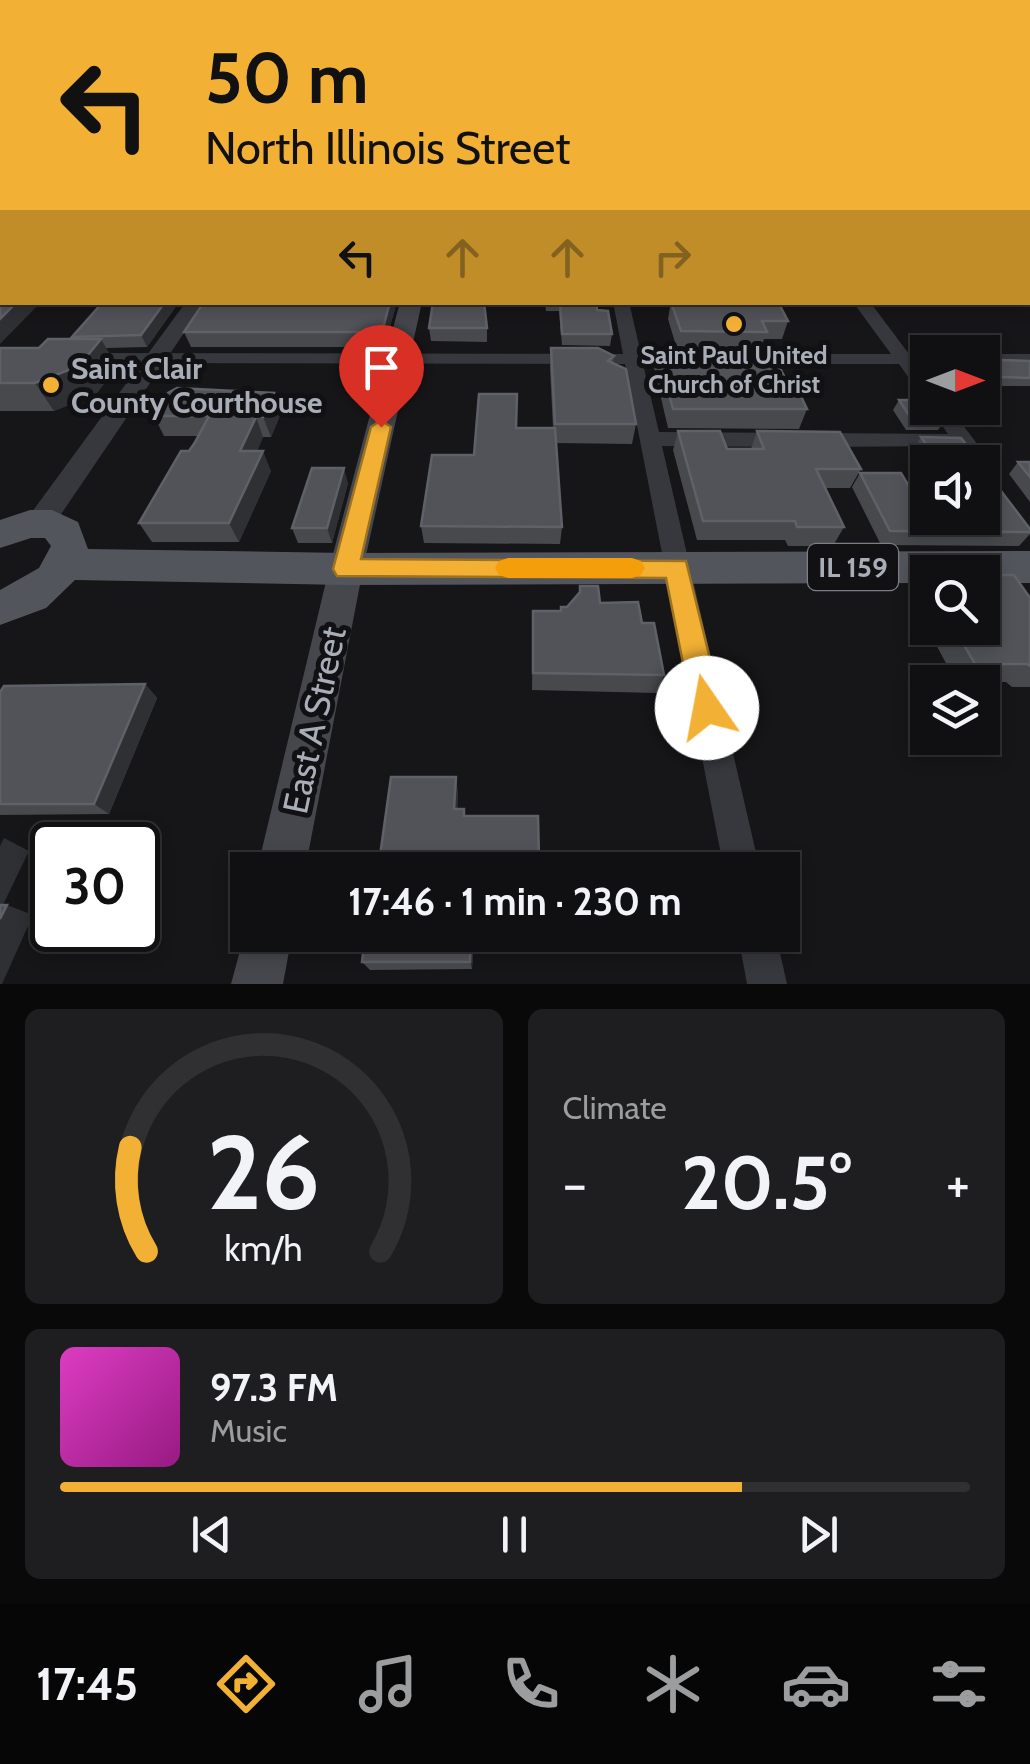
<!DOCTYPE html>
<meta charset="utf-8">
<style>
body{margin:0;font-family:Cabin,sans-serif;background:#1e1e20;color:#f1f3f6;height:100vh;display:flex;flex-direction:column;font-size:38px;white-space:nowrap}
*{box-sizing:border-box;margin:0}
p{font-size:32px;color:#9c9d9f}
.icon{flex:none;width:55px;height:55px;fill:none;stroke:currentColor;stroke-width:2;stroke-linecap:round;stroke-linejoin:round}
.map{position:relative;height:984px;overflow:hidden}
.drawer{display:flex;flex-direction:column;gap:25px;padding:25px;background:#09090a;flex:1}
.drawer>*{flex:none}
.hud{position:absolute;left:0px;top:0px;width:1030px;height:305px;box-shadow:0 5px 15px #0003,0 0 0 2px #303032;background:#f2b134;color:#111;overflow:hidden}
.needle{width:65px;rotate:90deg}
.fabs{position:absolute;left:910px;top:335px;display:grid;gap:20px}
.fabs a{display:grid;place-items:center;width:90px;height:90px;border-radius:0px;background:#101012;box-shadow:0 5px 15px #0003,0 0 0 2px #303032;font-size:50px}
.speed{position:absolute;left:30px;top:822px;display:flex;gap:20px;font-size:50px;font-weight:700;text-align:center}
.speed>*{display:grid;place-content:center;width:130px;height:130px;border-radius:50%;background:#101012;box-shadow:0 5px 15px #0003,0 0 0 2px #303032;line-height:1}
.speed .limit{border:5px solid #111;border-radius:15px;background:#fff;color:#111}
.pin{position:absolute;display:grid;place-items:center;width:85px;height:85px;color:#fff;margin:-102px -42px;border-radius:50% 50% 50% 0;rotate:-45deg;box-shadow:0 0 10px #0007}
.pin .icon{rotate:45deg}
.me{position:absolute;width:110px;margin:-55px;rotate:348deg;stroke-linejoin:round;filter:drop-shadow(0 0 8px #0008)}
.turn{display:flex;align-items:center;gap:35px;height:210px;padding:0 40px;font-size:45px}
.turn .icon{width:130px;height:130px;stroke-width:2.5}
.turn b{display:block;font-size:70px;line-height:85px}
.lanes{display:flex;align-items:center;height:95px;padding:0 40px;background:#0003;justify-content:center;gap:50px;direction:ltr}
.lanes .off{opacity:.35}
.big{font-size:75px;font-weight:700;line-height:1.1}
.drawer .card{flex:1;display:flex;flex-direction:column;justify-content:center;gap:15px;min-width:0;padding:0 35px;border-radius:15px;background:#1e1e20}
.drawer .dial{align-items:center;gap:0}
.dial svg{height:260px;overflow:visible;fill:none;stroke:#303032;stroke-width:7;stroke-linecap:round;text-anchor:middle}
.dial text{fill:#f1f3f6;stroke:none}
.song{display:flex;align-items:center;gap:30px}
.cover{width:120px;height:120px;border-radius:15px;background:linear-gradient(135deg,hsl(310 70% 55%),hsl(310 70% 35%))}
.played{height:10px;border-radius:5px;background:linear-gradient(90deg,#f2b134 75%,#303032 75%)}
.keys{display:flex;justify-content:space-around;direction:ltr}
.heat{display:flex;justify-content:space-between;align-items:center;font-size:55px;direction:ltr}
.drawer .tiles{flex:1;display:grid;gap:25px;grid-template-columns:1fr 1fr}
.card:last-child{grid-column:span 2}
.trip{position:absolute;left:230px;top:852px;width:570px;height:100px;border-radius:0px;background:#101012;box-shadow:0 5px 15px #0003,0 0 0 2px #303032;font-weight:700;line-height:100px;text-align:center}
.tab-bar{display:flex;height:160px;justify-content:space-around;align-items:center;background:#060607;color:#9c9d9f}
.tab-bar .icon{width:70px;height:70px}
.tab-bar .on{color:#f2b134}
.tab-bar b{font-size:45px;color:#f1f3f6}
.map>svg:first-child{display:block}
</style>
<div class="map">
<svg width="1030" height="984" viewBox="0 0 1030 984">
<rect width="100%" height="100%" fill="#161618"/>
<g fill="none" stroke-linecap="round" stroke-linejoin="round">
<g fill="#37383d" fill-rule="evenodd">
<rect x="1028" y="168" width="2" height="6"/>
<rect x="1028" y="241" width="2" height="8"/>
<path d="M613,302H629L641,354H686L695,359L686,364H643L659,432L785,433L795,440L785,447L662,446L760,870H724L625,364L83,363L74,358L83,353L623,354Z"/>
<path d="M853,302H870L909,354H928V364H917L928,378V397L921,395L899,364H753L744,359L753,354H891Z"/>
<rect x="982" y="354" width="48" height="10"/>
<path d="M930,408H950L987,457L990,462L987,467L982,468V462H968L957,446L817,447L807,440L817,433L948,434Z"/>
<path d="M738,935H776L787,984H747Z"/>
</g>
<path fill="#37383d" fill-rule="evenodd" d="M186,302H205L49,532L39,535L29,532L25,524L29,516Z"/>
<g fill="#45474d" fill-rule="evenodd">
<path d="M400,302H422L363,569L305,870H257L329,569Z"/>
<path d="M248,921V935H292L283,984H231Z"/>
</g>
<path fill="#53555c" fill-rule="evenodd" d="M30,510H52L78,522L88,549L346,553L1030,551V583H982V572H928V583L346,585L75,580L46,608L0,625V590L39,568L51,546L45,538H31L0,548V520Z"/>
</g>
<g fill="#47494d">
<path d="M179,302L147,347L106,348L117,367L96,394L54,411H0V348H39L73,339L72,337Z"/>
<path d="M204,302H397L384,347H191L184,332Z"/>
<path d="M545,302H596L597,310L612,334L610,346L562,345L559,311H546Z"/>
<path d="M671,302L788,321L782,339H764L761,348L781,360L779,366L792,392L807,409L799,429L668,428L654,368L657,349H677L668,319Z"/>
<path d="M429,328H487V342L431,341Z"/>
<path d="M551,348L614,356L613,363L636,424L632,444L556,443L562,527L560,544L424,543L421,526L474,455L516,428H553L550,368Z"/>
<path d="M987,361H1030V386H995L982,371Z"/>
<path d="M274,393L281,413L271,437H263L257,451L271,471L239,542H152L139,523L198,436H164L154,416Z"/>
<path d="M899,400L945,420L938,430H906L893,410Z"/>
<path d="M678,431L727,449H751L757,431L861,469L850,488H825L844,527L833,546H788L785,540H697L673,450Z"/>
<path d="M921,437L980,462H928V475L913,451Z"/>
<path d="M1018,462H1030V502L1009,474Z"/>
<path d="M860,473L916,498L1030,529V534L1019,546L881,545L852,487Z"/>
<path d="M348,483L332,543H298L292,528Z"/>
<path d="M924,575H928V628H982L1030,598V687H1012L1006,682H956L909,594Z"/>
<path d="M580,586L600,603L642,623L664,675L657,693L532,690L533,611H560L567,607L579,594Z"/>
<path d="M145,684L157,698L109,814L0,815V692Z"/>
<path d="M458,792L457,809H464L465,816L539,858L538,870H378Z"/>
<path d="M345,935H474L472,969L370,970L362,962L364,944H355Z"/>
</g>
<g fill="#2f3033">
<path d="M17,302H41L0,344V319Z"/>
<path d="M165,302H179L147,347L141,335Z"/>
<path d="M390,302H397L384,347L382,332Z"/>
<path d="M101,339L117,367L96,394L54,411L35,383Z"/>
<path d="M274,393L281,413L271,437L263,417Z"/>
<path d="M256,417L263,437L249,471L240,451Z"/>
<path d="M263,451L271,471L239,542L229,523Z"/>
<path d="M344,468L348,483L332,543L327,528Z"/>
<path d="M145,684L157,698L109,814L94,804Z"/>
<path d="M456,777L458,792L457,823L454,809Z"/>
<path d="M4,838L29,851L0,911V846Z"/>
<path d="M7,905L33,915L2,984H0V919Z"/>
<path d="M471,935H474L472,969L470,962Z"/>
</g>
<g fill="#525359" stroke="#5f6168" stroke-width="2.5">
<rect x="0" y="171" width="2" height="14"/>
<path d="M0,238H2V302H17L0,319Z"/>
<path d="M103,302H165L141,335L72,337Z"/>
<path d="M204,302H390L382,332H184Z"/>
<path d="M433,302H484L487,328H429Z"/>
<path d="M560,302H596L597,310L608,311L612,334H562Z"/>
<path d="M671,302H778L788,321H762L767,332L681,331Z"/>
<path d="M48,339H101L79,366L35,383H0V348H39Z"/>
<path d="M551,348H598L614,356L608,361L626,369L636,424H555Z"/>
<path d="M776,348L781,360H776L792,392H799L807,409H673L657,349Z"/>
<path d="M1001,360L1030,361V378L1001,377L987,361Z"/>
<path d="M177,388L274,393L263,417H256L240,451H263L229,523H139L181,451H189L194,444L209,416H154L168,393Z"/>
<path d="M479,394H517L516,428H555L562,527L421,526L432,455H474Z"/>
<path d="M899,400H928V408H935L945,420H912Z"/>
<path d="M678,431H720L727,449H764L757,431L840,432L861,469H816L844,527H797L795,521H703Z"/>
<path d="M921,437L961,438L980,462H938Z"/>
<path d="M1018,462H1030V477Z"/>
<path d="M982,466L1030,529V532L890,531L860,473H901L916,498L928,497V518H982Z"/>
<path d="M312,468H344L327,528H292Z"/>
<path d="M982,575H1014L1030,598V666L1027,664H975L954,628H982Z"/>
<path d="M580,586H598L600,603L638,602L642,623H654L664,675L533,673V611H561V607H567L580,592Z"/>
<path d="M145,684L94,804H0V692L4,686Z"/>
<path d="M391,777H456L454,809H464V816H538L539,858H467V870H378Z"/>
<path d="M0,905H7L0,919Z"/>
<path d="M346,935H471L470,962H362L365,935Z"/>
</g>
<linearGradient id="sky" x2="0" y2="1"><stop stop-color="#0c0c0d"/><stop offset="0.49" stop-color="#363c48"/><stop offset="1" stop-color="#363c48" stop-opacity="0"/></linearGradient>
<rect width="1030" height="269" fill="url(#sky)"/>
<path fill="#f2b134" stroke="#9d7322" stroke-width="2.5" d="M381,420L391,427L361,559L686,561L722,708L718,718L707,722L697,718L692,708L666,578L337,576L333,569L371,427Z"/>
<path fill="#f59e0b" d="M508,558H632L641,561L645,568L641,575L632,578H508L499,575L495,568L499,561Z"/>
<g fill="#f2b134" stroke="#111113" stroke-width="4">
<circle cx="734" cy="324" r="10"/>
<circle cx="51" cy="385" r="10"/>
</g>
<g text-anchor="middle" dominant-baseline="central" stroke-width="10" stroke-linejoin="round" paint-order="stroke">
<g font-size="25" font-weight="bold" fill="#a8adb8" stroke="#111113">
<text x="734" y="355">Saint Paul United<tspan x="734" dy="29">Church of Christ</tspan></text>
</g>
<rect fill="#111113" stroke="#7b7e86" stroke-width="2.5" x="808" y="544" width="90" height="46" rx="8"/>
<g font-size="28" font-weight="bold" fill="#a8adb8">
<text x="853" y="567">IL 159</text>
</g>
<g font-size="30" font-weight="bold" fill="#a8adb8" stroke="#111113" text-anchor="start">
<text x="71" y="368">Saint Clair<tspan x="71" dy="34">County Courthouse</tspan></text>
</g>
<g font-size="35" fill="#a8adb8" stroke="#111113">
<text transform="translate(314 720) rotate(-78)">East A Street</text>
</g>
</g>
</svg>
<div class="fabs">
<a><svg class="needle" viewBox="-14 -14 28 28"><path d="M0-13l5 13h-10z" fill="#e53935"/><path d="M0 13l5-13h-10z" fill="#9c9d9f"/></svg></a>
<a><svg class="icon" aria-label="sound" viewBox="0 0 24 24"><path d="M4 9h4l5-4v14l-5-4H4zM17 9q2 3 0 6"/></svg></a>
<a><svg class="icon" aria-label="search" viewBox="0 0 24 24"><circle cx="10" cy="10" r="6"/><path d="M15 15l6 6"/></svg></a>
<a><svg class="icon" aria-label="layers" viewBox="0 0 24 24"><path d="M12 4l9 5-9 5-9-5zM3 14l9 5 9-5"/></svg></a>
</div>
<div class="speed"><div class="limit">30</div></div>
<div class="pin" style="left:381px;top:427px;background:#d93025"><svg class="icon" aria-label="arrive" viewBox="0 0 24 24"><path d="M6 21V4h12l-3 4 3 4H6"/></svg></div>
<svg class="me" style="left:707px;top:708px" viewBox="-20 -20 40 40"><circle r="19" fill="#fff"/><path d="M0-13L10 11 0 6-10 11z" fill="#f2b134"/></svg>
<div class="trip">17:46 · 1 min · 230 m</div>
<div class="hud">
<div class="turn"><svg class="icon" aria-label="left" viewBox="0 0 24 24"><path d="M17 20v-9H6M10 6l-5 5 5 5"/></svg><div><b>50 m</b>North Illinois Street</div></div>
<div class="lanes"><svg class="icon" aria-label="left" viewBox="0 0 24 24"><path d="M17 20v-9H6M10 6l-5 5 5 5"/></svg><svg class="icon off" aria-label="ahead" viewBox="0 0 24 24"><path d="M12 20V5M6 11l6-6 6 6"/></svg><svg class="icon off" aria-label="ahead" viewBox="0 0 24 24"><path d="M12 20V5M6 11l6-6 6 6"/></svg><svg class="icon off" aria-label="right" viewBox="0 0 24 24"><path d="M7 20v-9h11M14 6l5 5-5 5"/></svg></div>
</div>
</div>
<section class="drawer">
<div class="tiles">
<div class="card dial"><svg viewBox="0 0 100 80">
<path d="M14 69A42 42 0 1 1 86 69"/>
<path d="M14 69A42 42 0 0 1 9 37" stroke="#f2b134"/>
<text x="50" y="56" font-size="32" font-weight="700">26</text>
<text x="50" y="72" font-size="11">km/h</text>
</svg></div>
<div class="card"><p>Climate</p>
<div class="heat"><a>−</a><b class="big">20.5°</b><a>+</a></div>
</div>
<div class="card">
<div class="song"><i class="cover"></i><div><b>97.3 FM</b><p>Music</p></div></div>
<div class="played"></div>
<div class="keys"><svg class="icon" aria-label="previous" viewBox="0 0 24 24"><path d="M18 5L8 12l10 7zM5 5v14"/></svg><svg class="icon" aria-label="pause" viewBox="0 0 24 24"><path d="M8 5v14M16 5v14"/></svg><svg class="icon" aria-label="next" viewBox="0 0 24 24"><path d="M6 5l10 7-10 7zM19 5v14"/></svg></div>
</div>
</div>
</section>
<nav class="tab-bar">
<b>17:45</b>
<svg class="icon on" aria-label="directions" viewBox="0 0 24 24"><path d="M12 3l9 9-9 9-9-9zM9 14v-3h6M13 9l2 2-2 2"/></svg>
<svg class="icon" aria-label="music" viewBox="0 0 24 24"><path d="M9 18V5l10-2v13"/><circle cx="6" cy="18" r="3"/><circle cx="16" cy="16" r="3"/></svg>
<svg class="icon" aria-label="phone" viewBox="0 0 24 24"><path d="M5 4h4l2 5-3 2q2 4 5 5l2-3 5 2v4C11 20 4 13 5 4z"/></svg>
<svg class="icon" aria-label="climate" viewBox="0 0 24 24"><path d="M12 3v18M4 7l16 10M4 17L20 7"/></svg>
<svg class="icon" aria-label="car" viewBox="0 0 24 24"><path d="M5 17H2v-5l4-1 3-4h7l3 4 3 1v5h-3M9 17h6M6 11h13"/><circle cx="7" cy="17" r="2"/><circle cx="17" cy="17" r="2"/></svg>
<svg class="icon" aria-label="filters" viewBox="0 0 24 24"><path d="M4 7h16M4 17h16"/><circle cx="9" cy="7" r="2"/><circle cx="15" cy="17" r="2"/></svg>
</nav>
